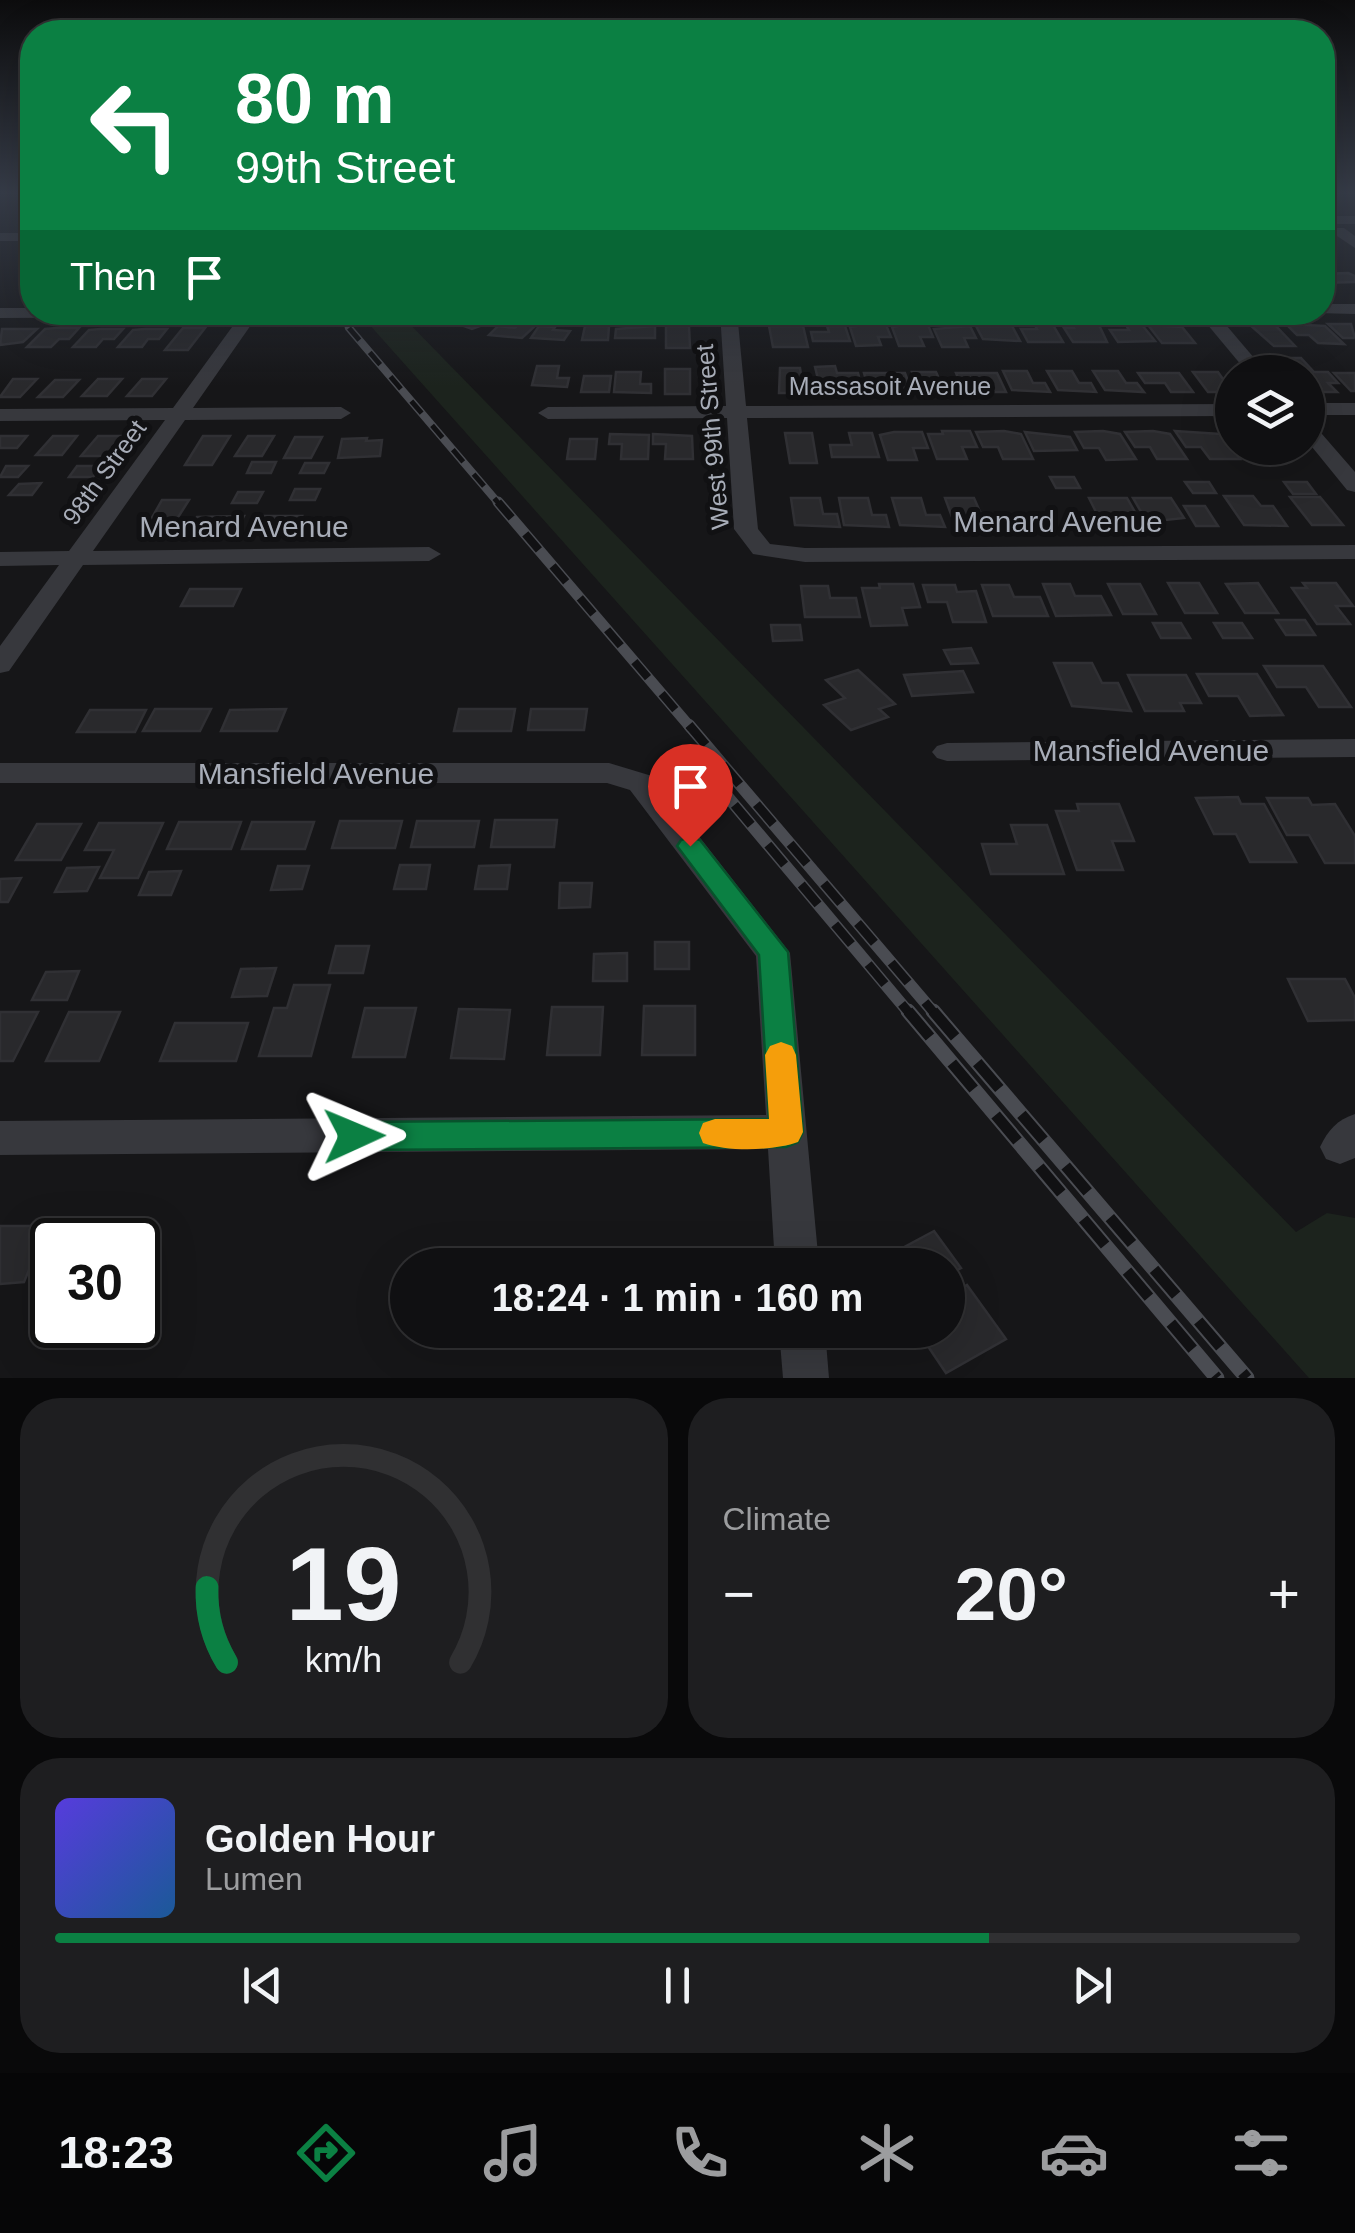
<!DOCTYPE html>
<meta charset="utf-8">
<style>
body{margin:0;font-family:Arial,sans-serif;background:#1e1e20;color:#f1f3f6;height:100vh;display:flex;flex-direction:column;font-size:38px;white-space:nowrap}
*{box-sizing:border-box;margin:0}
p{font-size:32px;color:#9c9d9f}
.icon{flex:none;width:55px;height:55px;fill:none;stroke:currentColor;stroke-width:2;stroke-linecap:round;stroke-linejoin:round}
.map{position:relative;height:1378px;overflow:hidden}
.details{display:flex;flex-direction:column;gap:20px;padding:20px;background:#09090a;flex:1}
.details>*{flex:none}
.hud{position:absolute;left:20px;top:20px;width:1315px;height:305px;border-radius:40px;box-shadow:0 10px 40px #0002,0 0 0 2px #303032;background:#0b8043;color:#fff;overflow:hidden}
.tools{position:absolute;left:1215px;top:355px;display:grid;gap:20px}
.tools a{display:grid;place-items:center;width:110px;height:110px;border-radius:50%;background:#101012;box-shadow:0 10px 40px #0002,0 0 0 2px #303032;font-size:50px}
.speed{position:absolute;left:30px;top:1218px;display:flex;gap:20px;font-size:50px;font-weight:700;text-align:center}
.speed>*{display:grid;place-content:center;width:130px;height:130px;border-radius:50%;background:#101012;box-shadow:0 10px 40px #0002,0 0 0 2px #303032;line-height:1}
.speed .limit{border:5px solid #111;border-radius:15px;background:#fff;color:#111}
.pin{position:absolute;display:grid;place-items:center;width:85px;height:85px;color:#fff;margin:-102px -42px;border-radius:50% 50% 50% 0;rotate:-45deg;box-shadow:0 0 10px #0007}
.pin .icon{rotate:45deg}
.me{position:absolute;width:110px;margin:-55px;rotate:89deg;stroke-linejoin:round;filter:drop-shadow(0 0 8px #0008)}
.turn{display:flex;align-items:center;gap:35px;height:210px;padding:0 50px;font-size:45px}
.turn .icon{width:130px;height:130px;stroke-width:2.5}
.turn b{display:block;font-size:70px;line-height:85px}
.then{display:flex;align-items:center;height:95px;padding:0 50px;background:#0003;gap:20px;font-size:38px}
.big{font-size:75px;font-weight:700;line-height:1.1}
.details .tile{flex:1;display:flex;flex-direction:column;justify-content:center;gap:15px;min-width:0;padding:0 35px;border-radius:40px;background:#1e1e20}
.details .dial{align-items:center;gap:0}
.dial svg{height:260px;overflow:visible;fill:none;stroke:#303032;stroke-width:7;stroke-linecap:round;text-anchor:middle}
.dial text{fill:#f1f3f6;stroke:none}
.song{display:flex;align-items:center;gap:30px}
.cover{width:120px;height:120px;border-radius:15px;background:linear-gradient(135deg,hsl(250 70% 55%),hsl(210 70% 35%))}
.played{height:10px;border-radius:5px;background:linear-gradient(90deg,#0b8043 75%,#303032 75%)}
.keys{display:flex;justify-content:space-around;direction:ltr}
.heat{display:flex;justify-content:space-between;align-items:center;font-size:55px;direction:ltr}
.details .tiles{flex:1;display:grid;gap:20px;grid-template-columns:1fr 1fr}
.tile:last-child{grid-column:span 2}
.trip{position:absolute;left:390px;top:1248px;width:575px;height:100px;border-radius:50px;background:#101012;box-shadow:0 10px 40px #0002,0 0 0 2px #303032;font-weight:700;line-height:100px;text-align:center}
.dock{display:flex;height:160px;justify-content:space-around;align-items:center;background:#060607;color:#9c9d9f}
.dock .icon{width:70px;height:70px}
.dock .selected{color:#0b8043}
.dock b{font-size:45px;color:#f1f3f6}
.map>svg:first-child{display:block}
</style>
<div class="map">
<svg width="1355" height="1378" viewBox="0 0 1355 1378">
<rect width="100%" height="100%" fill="#161618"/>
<path fill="#1c231d" d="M359,313H399L1296,1232L1327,1213L1355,1218V1378H1309Z"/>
<g fill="#29292c" stroke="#303034" stroke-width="2.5">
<path d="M1348,273L1355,276V282L1322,283V274Z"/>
<path d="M475,312L491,322L472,329L450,321Z"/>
<path d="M519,324L535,326L522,338L489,335L498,326L515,328Z"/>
<path d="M1249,324H1274L1295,346H1274Z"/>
<path d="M1286,324L1325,326L1344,344L1318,343L1309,335H1297Z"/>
<path d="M1328,324H1351L1355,338H1343Z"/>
<path d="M863,325H886L891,337H878L881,345L856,346L850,327Z"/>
<path d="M904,325H928L933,337H920L924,346H899L892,327Z"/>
<path d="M1035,325H1053L1063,342H1028L1021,329H1037Z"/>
<path d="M1072,325H1099L1107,342H1073L1064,328H1074Z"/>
<path d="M1126,325H1142L1155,341L1118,342L1110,330H1129Z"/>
<path d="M1148,325L1182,327L1195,343H1162Z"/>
<path d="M539,326L555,327L553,330L570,331L564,340L531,338Z"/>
<path d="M585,326H609L608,340H582Z"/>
<path d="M655,326V338H615L616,329Z"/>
<path d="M666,326H689L690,348H666Z"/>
<path d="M769,326H803L808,347H773Z"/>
<path d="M827,326H845L850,341H813L811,332H829Z"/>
<path d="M970,326L976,338H964L968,347H942L934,329Z"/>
<path d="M976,326H1012L1020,341L983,339Z"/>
<path d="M57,328H79L69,339H59L51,347H27L45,329Z"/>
<path d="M183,328H205L188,350H165Z"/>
<path d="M2,329H37L23,342L0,345Z"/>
<path d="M101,329H123L114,339H103L96,347H73L89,330Z"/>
<path d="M145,329H167L159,339H148L142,347H118L133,330Z"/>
<path d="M1279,358H1301L1314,372H1328L1338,383H1328L1337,392H1311L1308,372L1289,369Z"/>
<path d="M537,366H559L557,378H569L567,387L532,385Z"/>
<path d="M835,366L837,373H858L863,393H841L838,383H819L815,367Z"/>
<path d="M780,368H800L804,393H779Z"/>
<rect x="665" y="369" width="25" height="25"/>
<path d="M1003,371H1027L1033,383H1045L1050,392L1012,390Z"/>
<path d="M1047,371H1072L1079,383H1091L1096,392L1058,390Z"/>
<path d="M1093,371H1118L1126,383H1137L1144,392L1105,390Z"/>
<path d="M616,372H641L640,384H651V393L614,392Z"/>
<path d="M912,372H936L941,383H953L956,392L919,390Z"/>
<path d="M1193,372H1218L1232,392H1208Z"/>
<path d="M864,373H905L912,392L890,393L887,383H867Z"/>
<path d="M956,373H997L1006,392H985L980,383H960Z"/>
<path d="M1138,373H1179L1193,392H1171L1165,383H1145Z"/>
<path d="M1334,373H1355V391H1351Z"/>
<path d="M584,376H611L609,392H581Z"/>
<path d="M13,379H37L20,397H0Z"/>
<path d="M98,379H122L107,396H82Z"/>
<path d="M142,379H166L152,396H127Z"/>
<path d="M55,380H79L63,397H38Z"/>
<path d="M942,431H970L977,447H962L967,459H937L928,434H943Z"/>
<path d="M1004,431L1021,434L1033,459H1003L998,447H983L976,432Z"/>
<path d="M1103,431L1120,434L1136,459L1106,460L1099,448H1084L1075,432Z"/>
<path d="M1153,431L1170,434L1187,459H1157L1150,447H1135L1125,432Z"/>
<path d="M1175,431L1220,434L1240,459H1210L1201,447H1186Z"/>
<path d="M894,432H922L928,448H913L917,460H888L880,435Z"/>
<path d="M1025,432L1070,437L1077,450L1034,451Z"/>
<path d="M785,433H812L817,463H790Z"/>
<path d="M849,433H872L879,457H832L830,445H852Z"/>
<path d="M610,434L649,435L648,459H621L622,444H609Z"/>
<path d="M653,434L692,436L693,459H665L666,444H653Z"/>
<path d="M0,436H27L17,448H0Z"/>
<path d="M53,436H77L62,455H36Z"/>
<path d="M98,436H124L108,456H81Z"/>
<path d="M203,436H230L212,465H185Z"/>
<path d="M248,436H274L262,456H235Z"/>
<path d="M295,437H322L311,458H284Z"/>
<path d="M367,438L366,441L382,440L380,456L338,458L342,439Z"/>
<path d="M570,439H597L595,459H567Z"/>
<path d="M1251,448H1281L1290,458L1260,459Z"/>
<path d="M252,462H276L271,473H247Z"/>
<path d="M305,463H329L324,473H300Z"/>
<path d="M6,466H28L18,477H0Z"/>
<path d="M77,466H101L93,477H69Z"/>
<path d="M1050,477H1074L1080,488H1056Z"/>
<path d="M1185,482H1209L1216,493H1193Z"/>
<path d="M1284,482H1307L1316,494H1293Z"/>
<path d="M41,483L32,495H9L19,484Z"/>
<path d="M295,489H320L315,500H290Z"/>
<path d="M238,492H263L257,503H232Z"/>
<path d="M1224,496H1253L1261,506H1273L1287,526L1244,525Z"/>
<path d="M1290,497H1320L1343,525H1312Z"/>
<path d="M791,498H820L823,514H837L840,527L795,525Z"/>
<path d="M839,498H868L872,515H886L889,527L844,525Z"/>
<path d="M892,498H921L926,515H940L945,527L900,525Z"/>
<path d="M945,498H974L981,514H995L1000,527L955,525Z"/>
<path d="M1089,498H1127L1139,519L1101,522Z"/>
<path d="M1133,498H1171L1184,518L1147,522Z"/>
<path d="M162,500H189L170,530H145Z"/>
<path d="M1184,506H1205L1218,526H1196Z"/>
<path d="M244,516L236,531H189L197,517Z"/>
<path d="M255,516H302L296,530H248Z"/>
<path d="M1168,583H1199L1217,613H1185Z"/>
<path d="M1258,583L1278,613H1245L1226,584Z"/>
<path d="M1303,583H1336L1353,606H1336L1350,624H1317L1292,588H1307Z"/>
<path d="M879,584H913L920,607L902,608L907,625L871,626L862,588H880Z"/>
<path d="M1043,584H1070L1075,596H1101L1111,615L1056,616Z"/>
<path d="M1108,584H1140L1156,614H1123Z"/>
<path d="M923,585H955L957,592L976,591L986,622H953L947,602H928Z"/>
<path d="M982,585H1009L1014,597H1040L1048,616H993Z"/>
<path d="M801,586H828L830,598H856L860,617H805Z"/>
<path d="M190,589H241L233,606H181Z"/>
<path d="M1276,620H1305L1315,635H1286Z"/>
<path d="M1153,623H1181L1190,638H1161Z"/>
<path d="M1214,623H1242L1252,638H1223Z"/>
<path d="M771,625H800L802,640L773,641Z"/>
<path d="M971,648L978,663L951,664L944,650Z"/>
<path d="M1054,663H1092L1102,683H1118L1131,711L1072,706Z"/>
<path d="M1264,666H1323L1351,707H1319L1306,687H1277Z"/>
<path d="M858,670L895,704L879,709L888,717L851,730L824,705L845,698L826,680Z"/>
<path d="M963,671L973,692L912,696L904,675Z"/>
<path d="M1197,674H1257L1283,715L1250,716L1238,696H1209Z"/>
<path d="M1128,675H1186L1201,703H1180L1184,711H1145Z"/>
<path d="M155,709H211L200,731H143Z"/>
<path d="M286,709L277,731H221L230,710Z"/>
<path d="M459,709H515L511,731H454Z"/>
<path d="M531,709H587L584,730H528Z"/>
<path d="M90,710H146L135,732H77Z"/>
<path d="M1238,797L1241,804H1264L1296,862H1250L1236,834H1214L1196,798Z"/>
<path d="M1267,798H1308L1312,805L1335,804L1355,836V863H1325L1309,835H1287Z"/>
<path d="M1077,804H1119L1134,841H1112L1123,870H1077L1056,811H1079Z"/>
<path d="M495,820H557L554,847H491Z"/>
<path d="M340,821H402L395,848H332Z"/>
<path d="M417,821H479L474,847H411Z"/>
<path d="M179,822H241L231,849H167Z"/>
<path d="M252,822H314L305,849H242Z"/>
<path d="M99,823H163L138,878H100L114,850H85Z"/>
<path d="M37,824H81L61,860H16Z"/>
<path d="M1011,825H1047L1064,874H991L982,844H1017Z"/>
<path d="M400,865H430L426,889H394Z"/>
<path d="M510,865L507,889H475L479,866Z"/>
<path d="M278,866H309L302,889L271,890Z"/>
<path d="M99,867L87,891L55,892L67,868Z"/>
<path d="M181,871L171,895H139L149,872Z"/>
<path d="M21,878L8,902H0V879Z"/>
<path d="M560,883H592L590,907L559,908Z"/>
<rect x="655" y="942" width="34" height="27"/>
<path d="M336,946H369L363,973H329Z"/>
<path d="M627,953V981H593L594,954Z"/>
<path d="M276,968L267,996L232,997L241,969Z"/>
<path d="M79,971L67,1000H32L46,972Z"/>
<path d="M1288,979H1345L1355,998V1020L1308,1021Z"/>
<path d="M294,985H330L311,1056H259L274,1008H287Z"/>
<path d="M644,1006H695V1055H642Z"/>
<path d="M552,1007H603L600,1055H547Z"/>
<path d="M365,1008H416L405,1057H353Z"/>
<path d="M459,1009L510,1010L504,1059L451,1058Z"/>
<path d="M0,1012H38L13,1061H0Z"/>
<path d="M69,1012H120L99,1061H46Z"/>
<path d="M175,1023H248L236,1061H160Z"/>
<path d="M0,1226H47L24,1282L0,1284Z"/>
<path d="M934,1231L961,1268L948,1275V1265H907L897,1251Z"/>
<path d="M967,1285L1006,1339L946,1373L917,1330H948V1296Z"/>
</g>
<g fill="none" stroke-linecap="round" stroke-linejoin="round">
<g fill="#37383d" fill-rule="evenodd">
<rect x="1322" y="216" width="33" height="8"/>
<path d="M1334,228H1344L1355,236V248L1334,234Z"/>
<rect x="0" y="233" width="32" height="8"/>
<path d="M1322,304H1355V314L1316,313L1322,312Z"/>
<path d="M0,308H32V312H201L193,317L0,318Z"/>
<path d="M243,312H260L193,408L341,407L351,413L341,419L185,420L93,551L429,547L441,554L429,561L83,565L9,671L0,673V646L59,565L0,566V552L69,551L165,420L0,421V409L173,408Z"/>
<path d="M720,312H737L746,406L1232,404V416L747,418L758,529L770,544L805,548L1355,545V559L805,562L753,554L734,529L727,418L548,419L538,413L548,407L726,406Z"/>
<path d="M1197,312H1215L1266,372H1247Z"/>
<rect x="1308" y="403" width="47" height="12"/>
<path d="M1308,424L1315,426L1355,472V492L1347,490L1308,442Z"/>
<path d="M1355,739V757L947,761L937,758L932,752L937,746L947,743Z"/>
<path d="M0,763H609L652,776L790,953L819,1265H775L768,1149L0,1155V1121L766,1115L756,956L630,790L607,783H0Z"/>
<path d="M1355,1114V1158L1340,1164L1326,1159L1320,1147C1328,1130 1337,1120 1355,1114Z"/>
<path d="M779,1330H825L829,1378H783Z"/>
</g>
<defs>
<path id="rail-far4" d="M335,312L351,330"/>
<path id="rail-far3" d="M349,328L500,505"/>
<path id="rail-far2" d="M498,502L691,728"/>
<g id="rail-far1">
<path d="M689,725L935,1014"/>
<path d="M701,765L910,1014"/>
</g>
<g id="rail">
<path d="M908,1011L1217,1378"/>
<path d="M933,1011L1247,1378"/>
</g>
</defs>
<use href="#rail-far4" stroke="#4a4c52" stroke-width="6"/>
<use href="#rail-far3" stroke="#4a4c52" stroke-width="8"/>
<use href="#rail-far2" stroke="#4a4c52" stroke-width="11"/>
<use href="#rail-far1" stroke="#4a4c52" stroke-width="12"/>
<use href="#rail" stroke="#4a4c52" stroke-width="15"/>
<use href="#rail-far4" stroke="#111113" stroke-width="4" stroke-dasharray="12" stroke-linecap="butt"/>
<use href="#rail-far3" stroke="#111113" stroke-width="5" stroke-dasharray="16" stroke-linecap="butt"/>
<use href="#rail-far2" stroke="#111113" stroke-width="8" stroke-dasharray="21" stroke-linecap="butt"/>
<use href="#rail-far1" stroke="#111113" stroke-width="9" stroke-dasharray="26" stroke-linecap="butt"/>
<use href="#rail" stroke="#111113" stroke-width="11" stroke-dasharray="34" stroke-linecap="butt"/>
</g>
<linearGradient id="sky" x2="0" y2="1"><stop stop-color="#0c0c0d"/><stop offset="0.5" stop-color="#363c48"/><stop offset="1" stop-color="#363c48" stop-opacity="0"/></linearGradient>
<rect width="1355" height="386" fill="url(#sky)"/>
<path fill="#0b8043" stroke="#07532c" stroke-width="2.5" d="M690,837L700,840L788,952L803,1132L798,1142L786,1147L354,1150L342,1146L337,1136L342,1126L354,1122L769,1119L759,955L677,846L681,840Z"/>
<path fill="#f59e0b" d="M781,1042L792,1046L796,1055L803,1132L798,1142C773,1151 728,1152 703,1143L699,1133L703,1123L715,1119H769L765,1055L770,1046Z"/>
<g text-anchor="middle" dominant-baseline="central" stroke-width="10" stroke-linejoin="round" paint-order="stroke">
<g font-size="25" fill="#a8adb8" stroke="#111113">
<text x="890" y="386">Massasoit Avenue</text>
<text transform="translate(712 437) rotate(-95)">West 99th Street</text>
<text transform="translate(104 472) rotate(-54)">98th Street</text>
</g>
<g font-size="30" fill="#a8adb8" stroke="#111113">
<text x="1058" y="521">Menard Avenue</text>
<text x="244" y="526">Menard Avenue</text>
<text x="1151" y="750">Mansfield Avenue</text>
<text x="316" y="773">Mansfield Avenue</text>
</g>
</g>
</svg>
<div class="tools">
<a><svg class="icon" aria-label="layers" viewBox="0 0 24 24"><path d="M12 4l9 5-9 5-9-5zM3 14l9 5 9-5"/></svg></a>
</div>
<div class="speed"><div class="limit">30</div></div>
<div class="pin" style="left:690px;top:846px;background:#d93025"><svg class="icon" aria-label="arrive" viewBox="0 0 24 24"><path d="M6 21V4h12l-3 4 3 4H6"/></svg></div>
<svg class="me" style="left:354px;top:1136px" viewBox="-20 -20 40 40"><path d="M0-17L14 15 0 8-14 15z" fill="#0b8043" stroke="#fff" stroke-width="4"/></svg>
<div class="trip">18:24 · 1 min · 160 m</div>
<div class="hud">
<div class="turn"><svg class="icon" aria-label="left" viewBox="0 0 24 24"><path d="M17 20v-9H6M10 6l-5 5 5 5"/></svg><div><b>80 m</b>99th Street</div></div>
<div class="then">Then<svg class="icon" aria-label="arrive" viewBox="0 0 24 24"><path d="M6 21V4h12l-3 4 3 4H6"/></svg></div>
</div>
</div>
<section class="details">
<div class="tiles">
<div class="tile dial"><svg viewBox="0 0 100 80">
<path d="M14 69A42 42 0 1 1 86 69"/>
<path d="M14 69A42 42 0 0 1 8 46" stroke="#0b8043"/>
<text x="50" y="56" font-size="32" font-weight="700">19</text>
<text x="50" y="72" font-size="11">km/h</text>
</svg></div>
<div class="tile"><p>Climate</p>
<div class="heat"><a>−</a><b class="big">20°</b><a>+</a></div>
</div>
<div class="tile">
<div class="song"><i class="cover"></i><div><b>Golden Hour</b><p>Lumen</p></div></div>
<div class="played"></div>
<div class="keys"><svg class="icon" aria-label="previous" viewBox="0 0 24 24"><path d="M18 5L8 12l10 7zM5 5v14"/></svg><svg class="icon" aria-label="pause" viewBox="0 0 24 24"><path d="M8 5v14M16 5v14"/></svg><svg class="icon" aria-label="next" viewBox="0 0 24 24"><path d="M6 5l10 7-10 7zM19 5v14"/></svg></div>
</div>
</div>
</section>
<nav class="dock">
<b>18:23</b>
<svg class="icon selected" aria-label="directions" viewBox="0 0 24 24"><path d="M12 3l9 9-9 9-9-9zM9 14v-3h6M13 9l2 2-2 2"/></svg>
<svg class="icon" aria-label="music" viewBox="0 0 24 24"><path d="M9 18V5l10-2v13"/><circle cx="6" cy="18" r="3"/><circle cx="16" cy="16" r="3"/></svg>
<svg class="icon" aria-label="phone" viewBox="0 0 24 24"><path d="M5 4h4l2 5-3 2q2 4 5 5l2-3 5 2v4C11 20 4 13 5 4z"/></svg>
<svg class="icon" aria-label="climate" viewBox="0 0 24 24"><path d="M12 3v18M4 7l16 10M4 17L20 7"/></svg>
<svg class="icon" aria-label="car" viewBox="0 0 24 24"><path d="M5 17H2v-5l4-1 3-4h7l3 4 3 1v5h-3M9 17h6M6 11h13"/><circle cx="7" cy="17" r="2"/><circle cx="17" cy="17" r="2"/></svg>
<svg class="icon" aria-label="filters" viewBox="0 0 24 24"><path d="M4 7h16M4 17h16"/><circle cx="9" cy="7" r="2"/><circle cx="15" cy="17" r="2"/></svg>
</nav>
